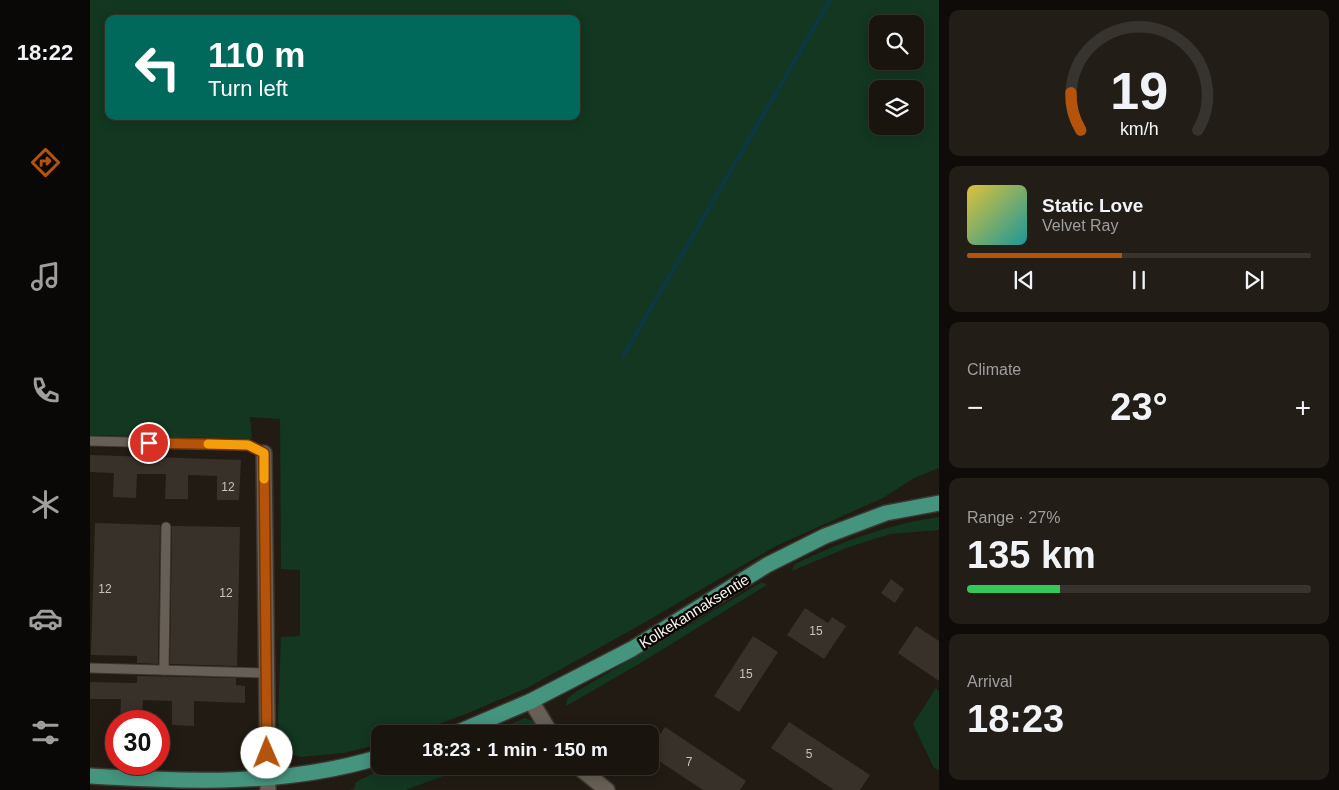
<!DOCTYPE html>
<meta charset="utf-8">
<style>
body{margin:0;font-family:Arial,sans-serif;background:#221d17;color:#f1f3f6;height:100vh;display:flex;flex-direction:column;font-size:19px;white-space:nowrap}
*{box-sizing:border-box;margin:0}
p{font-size:16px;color:#9f9e9e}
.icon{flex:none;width:28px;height:28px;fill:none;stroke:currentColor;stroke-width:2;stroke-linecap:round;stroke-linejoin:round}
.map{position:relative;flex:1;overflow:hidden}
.details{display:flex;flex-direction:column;gap:10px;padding:10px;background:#0e0b08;width:400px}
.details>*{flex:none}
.hud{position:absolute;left:15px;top:15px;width:475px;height:105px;border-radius:10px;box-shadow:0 2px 12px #0003,0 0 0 1px #37332e;background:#00695c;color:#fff;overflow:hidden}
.fabs{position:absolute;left:779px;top:15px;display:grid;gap:10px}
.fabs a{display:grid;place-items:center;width:55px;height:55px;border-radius:10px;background:#19140e;box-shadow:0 2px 12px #0003,0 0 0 1px #37332e;font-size:25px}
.speed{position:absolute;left:15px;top:710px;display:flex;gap:10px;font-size:25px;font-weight:700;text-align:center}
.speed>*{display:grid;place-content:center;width:65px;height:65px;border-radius:50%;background:#19140e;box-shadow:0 2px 12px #0003,0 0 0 1px #37332e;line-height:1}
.speed .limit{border:8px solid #d22;background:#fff;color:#111}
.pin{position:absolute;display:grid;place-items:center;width:42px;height:42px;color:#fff;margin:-21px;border:2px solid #fff;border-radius:50%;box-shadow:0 1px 5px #0007}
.me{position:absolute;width:55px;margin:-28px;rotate:359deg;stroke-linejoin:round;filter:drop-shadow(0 0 4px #0008)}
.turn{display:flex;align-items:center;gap:18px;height:105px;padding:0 20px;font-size:22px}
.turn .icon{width:65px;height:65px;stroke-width:2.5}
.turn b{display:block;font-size:35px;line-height:42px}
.big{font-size:38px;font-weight:700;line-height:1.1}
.details .card{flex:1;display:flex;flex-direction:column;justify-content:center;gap:8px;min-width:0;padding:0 18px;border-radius:10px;background:#221d17}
.details .dial{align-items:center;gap:0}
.dial svg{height:130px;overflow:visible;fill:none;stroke:#37332e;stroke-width:7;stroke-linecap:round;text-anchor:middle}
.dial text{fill:#f1f3f6;stroke:none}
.song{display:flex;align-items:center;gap:15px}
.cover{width:60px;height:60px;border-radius:8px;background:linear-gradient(135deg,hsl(50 70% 55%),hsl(180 70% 35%))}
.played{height:5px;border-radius:2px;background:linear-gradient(90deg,#b45309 45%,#37332e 45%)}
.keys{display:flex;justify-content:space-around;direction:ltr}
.heat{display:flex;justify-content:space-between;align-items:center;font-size:28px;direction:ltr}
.charge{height:8px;border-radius:4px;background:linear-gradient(90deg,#34c759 27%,#37332e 0)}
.trip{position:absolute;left:281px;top:725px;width:288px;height:50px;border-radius:10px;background:#19140e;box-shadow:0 2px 12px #0003,0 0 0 1px #37332e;font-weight:700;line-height:50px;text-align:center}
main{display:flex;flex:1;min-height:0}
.tab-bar{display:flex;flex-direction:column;width:90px;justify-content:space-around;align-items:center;background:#0a0806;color:#9f9e9e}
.tab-bar .icon{width:35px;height:35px}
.tab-bar .on{color:#b45309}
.tab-bar b{font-size:22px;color:#f1f3f6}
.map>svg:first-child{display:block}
</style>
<main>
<nav class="tab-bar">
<b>18:22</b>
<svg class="icon on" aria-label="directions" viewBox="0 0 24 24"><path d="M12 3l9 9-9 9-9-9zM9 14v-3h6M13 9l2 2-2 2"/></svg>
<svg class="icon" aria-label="music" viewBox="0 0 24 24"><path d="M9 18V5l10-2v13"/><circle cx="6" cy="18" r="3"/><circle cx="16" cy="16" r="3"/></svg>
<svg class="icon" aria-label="phone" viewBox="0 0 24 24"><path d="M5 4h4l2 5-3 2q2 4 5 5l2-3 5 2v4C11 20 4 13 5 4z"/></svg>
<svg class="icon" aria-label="climate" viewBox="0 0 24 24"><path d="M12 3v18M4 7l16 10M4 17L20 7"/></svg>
<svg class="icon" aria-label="car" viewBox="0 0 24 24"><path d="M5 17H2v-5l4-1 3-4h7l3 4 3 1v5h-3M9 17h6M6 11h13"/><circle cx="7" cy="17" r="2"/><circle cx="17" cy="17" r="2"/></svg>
<svg class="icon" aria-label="filters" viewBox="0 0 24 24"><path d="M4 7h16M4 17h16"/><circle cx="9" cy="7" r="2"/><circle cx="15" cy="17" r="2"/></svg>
</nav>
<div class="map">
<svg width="849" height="790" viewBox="0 0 849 790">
<rect width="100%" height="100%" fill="#211b13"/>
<g fill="#133721" fill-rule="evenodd">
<path d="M0,0H849V468L824,478L793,498L688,545L543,629L437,688L373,715L321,734H290V744L254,753L211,757L197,753L189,740L188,717L191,637L210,636V570L191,569L190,419L160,417L162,439L0,435ZM19,19H486V116H19ZM788,24H825V61H788ZM788,89H825V126H788Z"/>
<path d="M849,517V530L800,534L759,547L702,571L704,565L707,563C753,541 799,524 849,517Z"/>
<path d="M672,582L677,585L549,664L476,706L477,699L484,693Z"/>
<path d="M846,688L849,691V770L844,768L823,724Z"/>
<path d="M435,718L446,722L447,725L433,734H396Z"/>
<path d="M307,766H381L315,790H259L264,789L266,782L284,773Z"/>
</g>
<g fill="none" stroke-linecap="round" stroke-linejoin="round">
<path stroke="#0e373e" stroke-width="5" d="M533,356L740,0"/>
</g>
<g fill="#383129">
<path d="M0,455L151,460L149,500H127V476L98,475V499H75L76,474H47L46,498L23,497L24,473L0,472Z"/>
<path d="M5,523L70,525L68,664L47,663V656L1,655Z"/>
<path d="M82,526L150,527L147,666L80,664Z"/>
<path d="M801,579L814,589L805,603L791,593Z"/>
<path d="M715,608L738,623L742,617L756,626L734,659L697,635Z"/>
<path d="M826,626L849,641V681L808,653Z"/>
<path d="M663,636L688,652L649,712L624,696Z"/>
<path d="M47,676L146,678V685L155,686V703L104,701V726L82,725V701L53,700L52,721H30L31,699H0V682L47,683Z"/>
<path d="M699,722L780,775L770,790H744L681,748Z"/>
<path d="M575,727L656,781L650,790H613L560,755V749Z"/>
</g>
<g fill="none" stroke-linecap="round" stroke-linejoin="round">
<defs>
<g id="lane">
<path d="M0,441L158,445L174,453"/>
<path d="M0,668L176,673"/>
<path d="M74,670L76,527"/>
</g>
<g id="street">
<path d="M174,453L178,790"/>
<path d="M441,701L461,734"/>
<path d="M487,766L517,790"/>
</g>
<g id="primary">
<path d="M364,734L441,701L542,649L677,565L735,536L796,513L849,503"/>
<path d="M0,776C98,782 195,786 290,757"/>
</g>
</defs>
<use href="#lane" stroke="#3b3631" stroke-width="11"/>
<use href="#street" stroke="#3b3631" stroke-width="18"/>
<use href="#primary" stroke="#3b3631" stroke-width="18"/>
<use href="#lane" stroke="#675f56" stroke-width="9"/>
<use href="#street" stroke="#675f56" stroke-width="15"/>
<use href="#primary" stroke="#44947e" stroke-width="15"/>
</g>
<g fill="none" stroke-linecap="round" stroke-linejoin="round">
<defs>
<path id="route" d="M59,443L158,445L174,453L177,753"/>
</defs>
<use href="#route" stroke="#753606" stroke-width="12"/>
<use href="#route" stroke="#b45309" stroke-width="9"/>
<path stroke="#f59e0b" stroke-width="9" d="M118,444L158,445L174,453V479"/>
</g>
<g text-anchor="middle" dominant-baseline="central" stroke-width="5" stroke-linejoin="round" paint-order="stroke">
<g font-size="12" fill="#c9c3be">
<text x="138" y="487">12</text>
<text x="15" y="589">12</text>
<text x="136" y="593">12</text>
<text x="726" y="631">15</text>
<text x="656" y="674">15</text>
<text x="719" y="754">5</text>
<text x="599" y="762">7</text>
</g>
<g font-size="15" fill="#f9f4ef" stroke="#090604">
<text transform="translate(604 611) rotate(-32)">Kolkekannaksentie</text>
</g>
</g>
</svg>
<div class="fabs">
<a><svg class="icon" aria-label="search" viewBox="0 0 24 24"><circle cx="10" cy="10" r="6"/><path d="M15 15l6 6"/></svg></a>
<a><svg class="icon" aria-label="layers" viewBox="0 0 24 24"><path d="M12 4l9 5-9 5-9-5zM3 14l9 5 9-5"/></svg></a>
</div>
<div class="speed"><div class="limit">30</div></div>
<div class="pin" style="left:59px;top:443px;background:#d93025"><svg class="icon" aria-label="arrive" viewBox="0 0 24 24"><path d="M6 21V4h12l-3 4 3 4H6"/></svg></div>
<svg class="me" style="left:177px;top:753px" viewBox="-20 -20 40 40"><circle r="19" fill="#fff"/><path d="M0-13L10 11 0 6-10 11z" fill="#b45309"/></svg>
<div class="trip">18:23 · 1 min · 150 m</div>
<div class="hud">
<div class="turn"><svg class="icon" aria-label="left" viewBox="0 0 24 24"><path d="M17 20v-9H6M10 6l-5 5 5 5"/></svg><div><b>110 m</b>Turn left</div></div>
</div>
</div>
<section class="details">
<div class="card dial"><svg viewBox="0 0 100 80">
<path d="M14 69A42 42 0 1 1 86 69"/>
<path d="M14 69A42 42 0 0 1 8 46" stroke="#b45309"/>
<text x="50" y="56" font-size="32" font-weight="700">19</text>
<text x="50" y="72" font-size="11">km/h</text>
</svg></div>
<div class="card">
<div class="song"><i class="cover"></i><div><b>Static Love</b><p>Velvet Ray</p></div></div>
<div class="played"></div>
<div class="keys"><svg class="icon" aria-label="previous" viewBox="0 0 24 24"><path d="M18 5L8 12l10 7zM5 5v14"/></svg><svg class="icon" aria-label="pause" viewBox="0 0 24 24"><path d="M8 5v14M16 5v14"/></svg><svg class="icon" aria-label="next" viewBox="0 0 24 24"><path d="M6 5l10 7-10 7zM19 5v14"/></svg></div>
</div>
<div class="card"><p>Climate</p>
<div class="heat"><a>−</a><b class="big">23°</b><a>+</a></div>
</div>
<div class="card"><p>Range · 27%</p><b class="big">135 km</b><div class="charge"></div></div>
<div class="card"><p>Arrival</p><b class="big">18:23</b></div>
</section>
</main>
